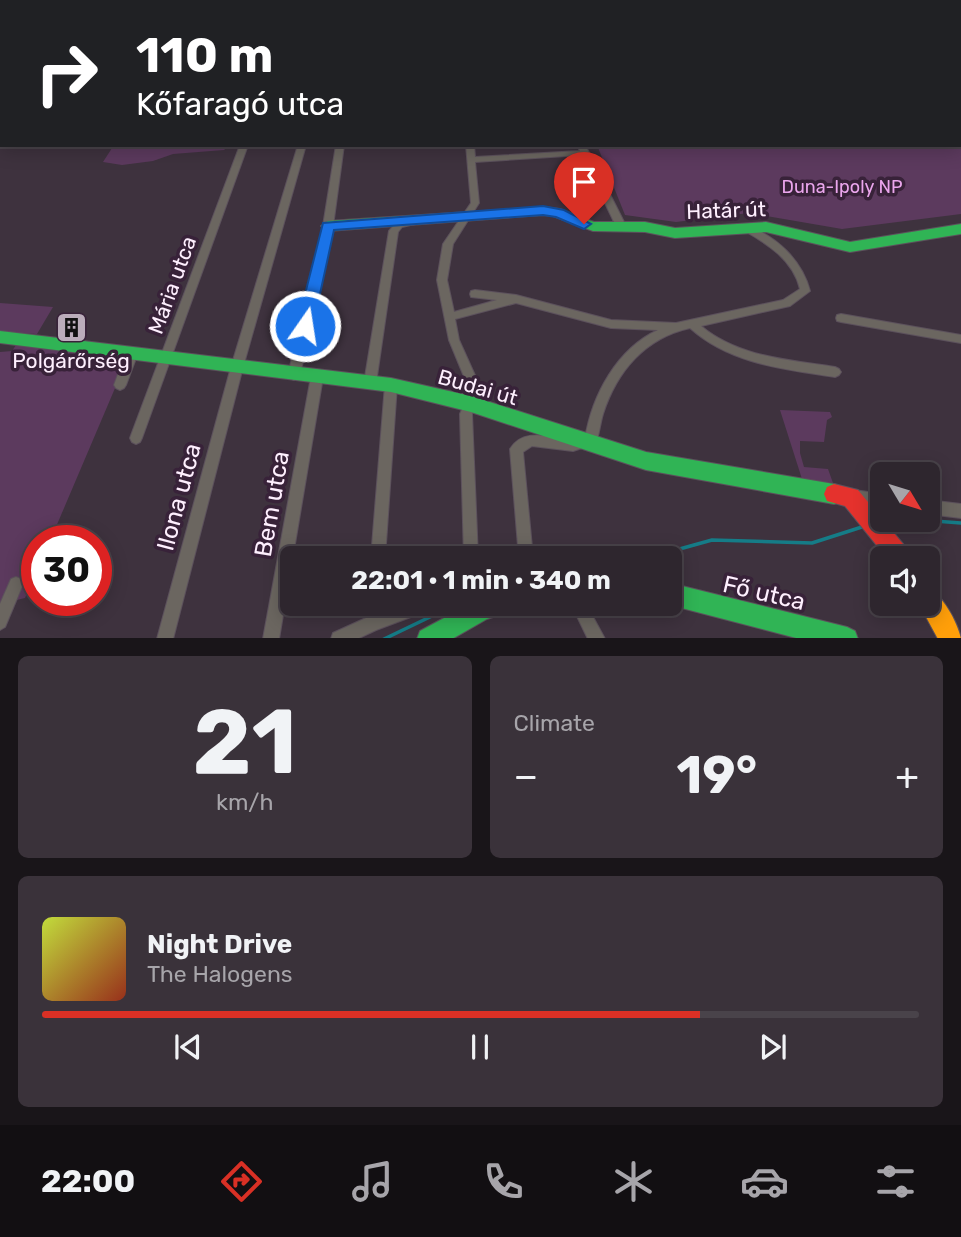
<!DOCTYPE html>
<meta charset="utf-8">
<style>
body{margin:0;font-family:Rubik,sans-serif;background:#3a323a;color:#f1f3f6;height:100vh;display:flex;flex-direction:column;font-size:26px;white-space:nowrap}
*{box-sizing:border-box;margin:0}
p{font-size:23px;color:#a7a5aa}
.icon{flex:none;width:38px;height:38px;fill:none;stroke:currentColor;stroke-width:2;stroke-linecap:round;stroke-linejoin:round}
.map{position:relative;height:638px;overflow:hidden}
.side{display:flex;flex-direction:column;gap:18px;padding:18px;background:#191519;flex:1}
.side>*{flex:none}
.guide{position:absolute;left:0px;top:0px;width:962px;height:147px;box-shadow:0 4px 18px #0003,0 0 0 2px #49434a;background:#202124;color:#fff;overflow:hidden}
.needle{width:46px;rotate:128deg}
.tools{position:absolute;left:870px;top:462px;display:grid;gap:14px}
.tools a{display:grid;place-items:center;width:70px;height:70px;border-radius:10px;background:#2e262e;box-shadow:0 4px 18px #0003,0 0 0 2px #49434a;font-size:35px}
.speed{position:absolute;left:21px;top:525px;display:flex;gap:14px;font-size:35px;font-weight:700;text-align:center}
.speed>*{display:grid;place-content:center;width:91px;height:91px;border-radius:50%;background:#2e262e;box-shadow:0 4px 18px #0003,0 0 0 2px #49434a;line-height:1}
.speed .limit{border:10px solid #d22;background:#fff;color:#111}
.pin{position:absolute;display:grid;place-items:center;width:60px;height:60px;color:#fff;margin:-72px -30px;border-radius:50% 50% 50% 0;rotate:-45deg;box-shadow:0 0 7px #0007}
.pin .icon{rotate:45deg}
.me{position:absolute;width:77px;margin:-38px;rotate:13deg;stroke-linejoin:round;filter:drop-shadow(0 0 5px #0008)}
.turn{display:flex;align-items:center;gap:24px;height:147px;padding:0 21px;font-size:32px}
.turn .icon{width:91px;height:91px;stroke-width:2.5}
.turn b{display:block;font-size:49px;line-height:60px}
.big{font-size:52px;font-weight:700;line-height:1.1}
.side .card{flex:1;display:flex;flex-direction:column;justify-content:center;gap:10px;min-width:0;padding:0 24px;border-radius:10px;background:#3a323a}
.side .dial{align-items:center;gap:0}
.dial b{font-size:91px;line-height:1}
.song{display:flex;align-items:center;gap:21px}
.cover{width:84px;height:84px;border-radius:10px;background:linear-gradient(135deg,hsl(70 70% 55%),hsl(10 70% 35%))}
.played{height:7px;border-radius:4px;background:linear-gradient(90deg,#d93025 75%,#49434a 75%)}
.keys{display:flex;justify-content:space-around;direction:ltr}
.heat{display:flex;justify-content:space-between;align-items:center;font-size:38px;direction:ltr}
.side .tiles{flex:1;display:grid;gap:18px;grid-template-columns:1fr 1fr}
.card:last-child{grid-column:span 2}
.trip{position:absolute;left:280px;top:546px;width:402px;height:70px;border-radius:10px;background:#2e262e;box-shadow:0 4px 18px #0003,0 0 0 2px #49434a;font-weight:700;line-height:70px;text-align:center}
.dock{display:flex;height:112px;justify-content:space-around;align-items:center;background:#120f12;color:#a7a5aa}
.dock .icon{width:49px;height:49px}
.dock .current{color:#d93025}
.dock b{font-size:32px;color:#f1f3f6}
.map>svg:first-child{display:block}
</style>
<div class="map">
<svg width="961" height="639" viewBox="0 0 961 639">
<rect width="100%" height="100%" fill="#3e323e"/>
<g fill="#5c3a5e">
<path d="M0,0H961V37V2H2V109Z"/>
<path d="M961,42V214L842,229L749,213L676,222L625,215L597,145H961Z"/>
<path d="M114,145H229L224,150L173,154L153,161L122,165L103,162Z"/>
<path d="M0,303L53,307L37,334L0,332Z"/>
<path d="M16,345L127,360L50,541H37V571L25,598L0,604V352L12,351Z"/>
<path d="M780,410L830,412L832,417L827,420L824,442L800,441V453L804,467L828,469L833,483L802,479Z"/>
</g>
<g fill="none" stroke-linecap="round" stroke-linejoin="round">
<g stroke="#157c87" stroke-width="3.5">
<path d="M921,520L961,523"/>
<path d="M663,558L676,550L712,540L812,543L865,526"/>
<path d="M384,639L457,604"/>
</g>
<defs>
<g id="street">
<path d="M240,145H248L142,438L140,442L136,444L132,442L130,438Z"/>
<path d="M298,145H306L243,367L173,639H157L231,367Z"/>
<path d="M336,145H344L333,226L300,375L298,378L294,380L290,378L288,375L323,226Z"/>
<path d="M466,145H474L475,157L580,151L577,145H585L626,226L621,229L616,226L582,155L475,162L479,203L453,244L447,280L454,312L497,300L471,297L470,294L471,291L475,290L516,295L611,320L676,323L783,300L800,289C793,260 768,244 743,230L741,228L746,225C776,236 802,260 810,291L790,306L701,326C738,357 789,360 835,367L839,369L841,372L839,375L835,377C784,369 730,364 690,328C645,338 617,371 603,414C600,424 599,436 595,446L591,448L586,445L585,447L573,451L532,446L523,452L533,558H519L510,449C523,428 548,437 568,439C575,439 579,437 585,439C592,395 617,349 658,330L611,328L516,303L455,319L459,340L482,391L472,414L478,558H464L460,414L470,391L449,340L437,280L443,244L471,203Z"/>
<path d="M412,219L415,220V224L402,227L398,232L376,383L374,386L370,388L366,386L364,383L389,231L396,223Z"/>
<path d="M841,314L961,335V343L841,322L837,321L836,318L837,315Z"/>
<path d="M132,348L136,350L138,353L126,385L124,388L120,390L116,388L114,385L126,353L128,350Z"/>
<path d="M317,372L321,374L323,377L279,639H263L311,377L313,374Z"/>
<path d="M391,380L395,382L397,385L385,558H371L385,385L387,382Z"/>
<path d="M854,490L882,494V508L849,502L847,497L849,492Z"/>
<path d="M928,500L961,504V518L928,514Z"/>
<path d="M16,577L21,579L23,584L5,627L0,630V604L11,579Z"/>
<path d="M367,604H381V612L406,604H435L432,609L376,630L357,639H331L333,633L366,618Z"/>
<path d="M571,604H586L605,639H588Z"/>
</g>
<g id="fast">
<path d="M543,207L560,209L594,222H645L675,228L766,222L850,242L961,224V234L850,252L766,232L675,238L645,232L593,231L553,216L543,215L328,231L321,226L328,221Z"/>
<path d="M0,331L391,378L471,396L646,452L834,484L841,487L844,494L841,501L834,504L646,470L471,412L391,392L0,343Z"/>
<path d="M670,583L847,627L855,631L858,639H800L670,605L667,604H670Z"/>
<path d="M470,604H511L508,612L487,619L452,639H417L420,631Z"/>
</g>
<path id="slow" d="M928,588C942,594 958,623 961,639H938L919,604H928Z"/>
<path id="jam" d="M834,484L858,490L908,550L911,558H887L845,506L827,501L824,494L827,487Z"/>
</defs>
<use href="#street" stroke="#5c515c" stroke-width="2"/>
<use href="#fast" stroke="#5c515c" stroke-width="2"/>
<use href="#slow" stroke="#5c515c" stroke-width="2"/>
<use href="#jam" stroke="#5c515c" stroke-width="2"/>
<use href="#street" fill="#6b6660" fill-rule="evenodd"/>
<use href="#fast" fill="#30b455" fill-rule="evenodd"/>
<use href="#slow" fill="#ff9f0a" fill-rule="evenodd"/>
<use href="#jam" fill="#e5322d" fill-rule="evenodd"/>
</g>
<path fill="#48414b" d="M78,325L74,332H64L61,329Z"/>
<path fill="#3b353d" d="M76,322L78,325L74,332L71,329Z"/>
<path fill="#544c57" stroke="#3b353d" stroke-width="2" d="M66,322H76L71,329H61Z"/>
<path fill="#1a73e8" stroke="#114b97" stroke-width="2" d="M543,206L564,210L591,224L584,229L556,217L543,215L334,230L313,326L305,332L297,326L323,223Z"/>
<defs>
<symbol id="building-square" viewBox="-11 -11 22 22"><rect x="-9" y="-9" width="18" height="18" rx="4" fill="#bbadbb" stroke="#382239"/><path d="M-4-6H4V6H1V3H-1V6H-4ZM-2.5-4.3h1.7v1.8h-1.7ZM.8-4.3h1.7v1.8H.8ZM-2.5-1h1.7V.8h-1.7ZM.8-1h1.7V.8H.8Z" fill="#111"/></symbol>
</defs>
<g fill-rule="evenodd">
<use href="#building-square" x="54" y="310" width="35" height="35"/>
</g>
<g text-anchor="middle" dominant-baseline="central" stroke-width="7" stroke-linejoin="round" paint-order="stroke">
<g font-size="18" fill="#eba6ed" stroke="#382239">
<text x="842" y="187">Duna-Ipoly NP</text>
</g>
<g font-size="21" fill="#feeffe" stroke="#382239">
<text transform="translate(726 210) rotate(-2)">Határ út</text>
<text transform="translate(172 285) rotate(-70)">Mária utca</text>
<text transform="translate(478 387) rotate(16)">Budai út</text>
</g>
<g font-size="21" fill="#feeffe" stroke="#382239">
<text x="71" y="360">Polgárőrség</text>
</g>
<g font-size="24" fill="#feeffe" stroke="#382239">
<text transform="translate(179 497) rotate(-75)">Ilona utca</text>
<text transform="translate(272 504) rotate(-80)">Bem utca</text>
<text transform="translate(764 593) rotate(13)">Fő utca</text>
</g>
</g>
</svg>
<div class="tools">
<a><svg class="needle" viewBox="-14 -14 28 28"><path d="M0-13l5 13h-10z" fill="#e53935"/><path d="M0 13l5-13h-10z" fill="#a7a5aa"/></svg></a>
<a><svg class="icon" aria-label="sound" viewBox="0 0 24 24"><path d="M4 9h4l5-4v14l-5-4H4zM17 9q2 3 0 6"/></svg></a>
</div>
<div class="speed"><div class="limit">30</div></div>
<div class="pin" style="left:584px;top:224px;background:#d93025"><svg class="icon" aria-label="arrive" viewBox="0 0 24 24"><path d="M6 21V4h12l-3 4 3 4H6"/></svg></div>
<svg class="me" style="left:305px;top:326px" viewBox="-20 -20 40 40"><circle r="17" fill="#1a73e8" stroke="#fff" stroke-width="3"/><path d="M0-11L8 9 0 5-8 9z" fill="#fff"/></svg>
<div class="trip">22:01 · 1 min · 340 m</div>
<div class="guide">
<div class="turn"><svg class="icon" aria-label="right" viewBox="0 0 24 24"><path d="M7 20v-9h11M14 6l5 5-5 5"/></svg><div><b>110 m</b>Kőfaragó utca</div></div>
</div>
</div>
<section class="side">
<div class="tiles">
<div class="card dial"><b>21</b><p>km/h</p></div>
<div class="card"><p>Climate</p>
<div class="heat"><a>−</a><b class="big">19°</b><a>+</a></div>
</div>
<div class="card">
<div class="song"><i class="cover"></i><div><b>Night Drive</b><p>The Halogens</p></div></div>
<div class="played"></div>
<div class="keys"><svg class="icon" aria-label="previous" viewBox="0 0 24 24"><path d="M18 5L8 12l10 7zM5 5v14"/></svg><svg class="icon" aria-label="pause" viewBox="0 0 24 24"><path d="M8 5v14M16 5v14"/></svg><svg class="icon" aria-label="next" viewBox="0 0 24 24"><path d="M6 5l10 7-10 7zM19 5v14"/></svg></div>
</div>
</div>
</section>
<nav class="dock">
<b>22:00</b>
<svg class="icon current" aria-label="directions" viewBox="0 0 24 24"><path d="M12 3l9 9-9 9-9-9zM9 14v-3h6M13 9l2 2-2 2"/></svg>
<svg class="icon" aria-label="music" viewBox="0 0 24 24"><path d="M9 18V5l10-2v13"/><circle cx="6" cy="18" r="3"/><circle cx="16" cy="16" r="3"/></svg>
<svg class="icon" aria-label="phone" viewBox="0 0 24 24"><path d="M5 4h4l2 5-3 2q2 4 5 5l2-3 5 2v4C11 20 4 13 5 4z"/></svg>
<svg class="icon" aria-label="climate" viewBox="0 0 24 24"><path d="M12 3v18M4 7l16 10M4 17L20 7"/></svg>
<svg class="icon" aria-label="car" viewBox="0 0 24 24"><path d="M5 17H2v-5l4-1 3-4h7l3 4 3 1v5h-3M9 17h6M6 11h13"/><circle cx="7" cy="17" r="2"/><circle cx="17" cy="17" r="2"/></svg>
<svg class="icon" aria-label="filters" viewBox="0 0 24 24"><path d="M4 7h16M4 17h16"/><circle cx="9" cy="7" r="2"/><circle cx="15" cy="17" r="2"/></svg>
</nav>
